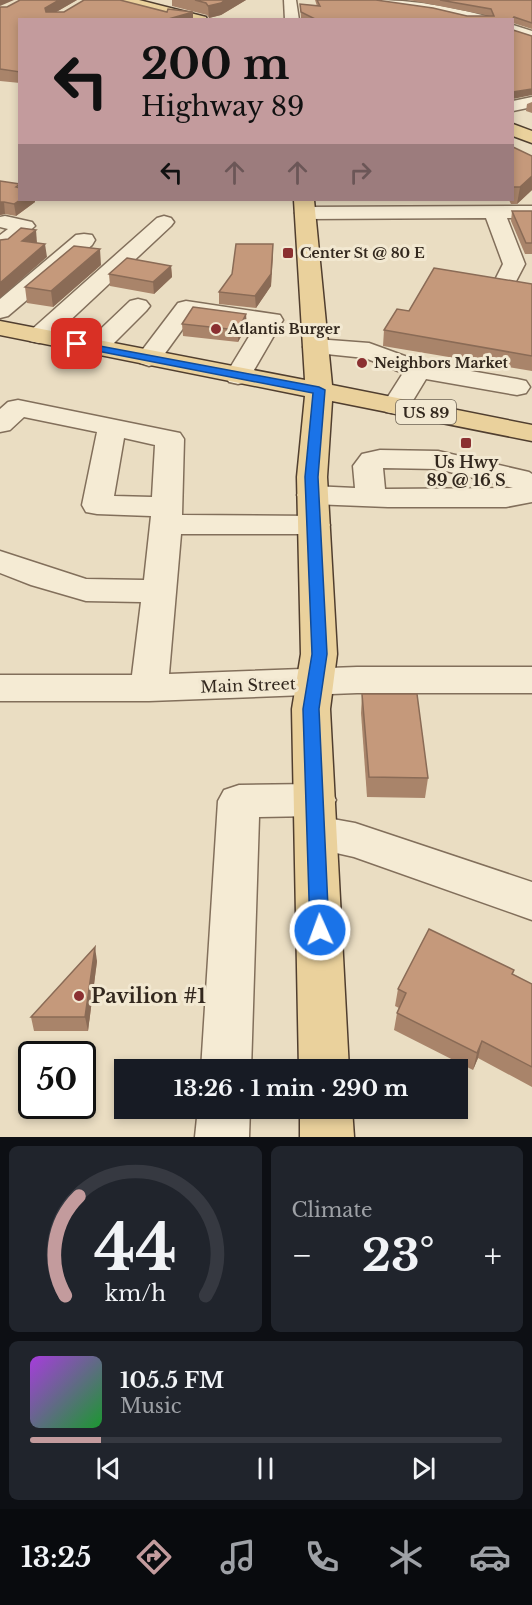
<!DOCTYPE html>
<meta charset="utf-8">
<style>
body{margin:0;font-family:"Libre Baskerville",serif;background:#20242c;color:#f1f3f6;height:100vh;display:flex;flex-direction:column;font-size:22px;white-space:nowrap}
*{box-sizing:border-box;margin:0}
p{font-size:20px;color:#9ea1a6}
.icon{flex:none;width:33px;height:33px;fill:none;stroke:currentColor;stroke-width:2;stroke-linecap:round;stroke-linejoin:round}
.map{position:relative;height:1137px;overflow:hidden}
.sheet{display:flex;flex-direction:column;gap:9px;padding:9px;background:#0d0f14;flex:1}
.sheet>*{flex:none}
.guide{position:absolute;left:18px;top:18px;width:496px;height:183px;border-radius:0px;box-shadow:0 3px 9px #0003;background:#c39b9d;color:#111;overflow:hidden}
.speed{position:absolute;left:18px;top:1041px;display:flex;gap:12px;font-size:30px;font-weight:700;text-align:center}
.speed>*{display:grid;place-content:center;width:78px;height:78px;border-radius:50%;background:#171b24;box-shadow:0 3px 9px #0003;line-height:1}
.speed .limit{border:3px solid #111;border-radius:9px;background:#fff;color:#111}
.pin{position:absolute;display:grid;place-items:center;width:51px;height:51px;color:#fff;margin:-26px;border-radius:12px;box-shadow:0 3px 9px #0006}
.me{position:absolute;width:66px;margin:-33px;rotate:358deg;stroke-linejoin:round;filter:drop-shadow(0 0 4px #0008)}
.turn{display:flex;align-items:center;gap:21px;height:126px;padding:0 24px;font-size:27px}
.turn .icon{width:78px;height:78px;stroke-width:2.5}
.turn b{display:block;font-size:42px;line-height:51px}
.lanes{display:flex;align-items:center;height:57px;padding:0 24px;background:#0003;justify-content:center;gap:30px;direction:ltr}
.lanes .off{opacity:.35}
.big{font-size:45px;font-weight:700;line-height:1.1}
.sheet .card{flex:1;display:flex;flex-direction:column;justify-content:center;gap:9px;min-width:0;padding:0 21px;border-radius:9px;background:#20242c}
.sheet .dial{align-items:center;gap:0}
.dial svg{height:156px;overflow:visible;fill:none;stroke:#363941;stroke-width:7;stroke-linecap:round;text-anchor:middle}
.dial text{fill:#f1f3f6;stroke:none}
.song{display:flex;align-items:center;gap:18px}
.cover{width:72px;height:72px;border-radius:9px;background:linear-gradient(135deg,hsl(280 70% 55%),hsl(130 70% 35%))}
.played{height:6px;border-radius:3px;background:linear-gradient(90deg,#c39b9d 15%,#363941 15%)}
.keys{display:flex;justify-content:space-around;direction:ltr}
.heat{display:flex;justify-content:space-between;align-items:center;font-size:33px;direction:ltr}
.sheet .tiles{flex:1;display:grid;gap:9px;grid-template-columns:1fr 1fr}
.card:last-child{grid-column:span 2}
.trip{position:absolute;left:114px;top:1059px;width:354px;height:60px;border-radius:0px;background:#171b24;box-shadow:0 3px 9px #0003;font-weight:700;line-height:60px;text-align:center}
.tab-bar{display:flex;height:96px;justify-content:space-around;align-items:center;background:#090b0e;color:#9ea1a6}
.tab-bar .icon{width:42px;height:42px}
.tab-bar .selected{color:#c39b9d}
.tab-bar b{font-size:27px;color:#f1f3f6}
.map>svg:first-child{display:block}
</style>
<div class="map">
<svg width="532" height="1137" viewBox="0 0 532 1137">
<rect width="100%" height="100%" fill="#eaddc2"/>
<g fill="none" stroke-linecap="round" stroke-linejoin="round">
<defs>
<g id="minor">
<path d="M284,0H296L299,20H285Z"/>
<path d="M371,0C415,0 447,6 490,17L491,20H467L433,11L377,4Z"/>
<path d="M513,25L532,31V40L513,34Z"/>
<path d="M532,97V107L513,111V101Z"/>
<path d="M532,206V218H507L525,264L513,287L505,289L497,287L494,282L503,264L486,218L305,219L298,217L295,213L298,209L305,207Z"/>
<path d="M5,216L32,222L35,226L8,250L0,251V235L8,229L0,227V217Z"/>
<path d="M164,216L171,218L174,222L171,226L48,341L39,343L30,341L27,336L30,331L157,218Z"/>
<path d="M84,234L92,235L95,240L92,245L8,316L0,318V299L76,235Z"/>
<path d="M138,299L146,301L150,306L146,311L105,352L96,355L87,352L83,347L87,342L130,301Z"/>
<path d="M186,301L280,315L283,320L247,382L238,384L229,382L225,376L256,325L192,316L158,363L149,366L140,363L136,358L140,353L178,303Z"/>
<path d="M316,339L369,343L424,363L517,379L526,381L530,387L526,393L517,395L426,379L406,412L396,414L386,412L382,406L403,373L365,358L307,352L303,347L307,342Z"/>
<path d="M18,400L180,433L184,439L182,515L314,516L325,518L330,525L325,532L314,534H181L169,674L357,667H532V693H357L149,701H0V675H132L141,602L86,601L31,585L0,573V551L86,579L144,580L151,516L97,514L86,512L82,505L97,432L24,417L10,430L0,432V409L8,402ZM124,438L155,445L152,497L114,496Z"/>
<path d="M380,450L438,451L529,472L532,474V502L506,507H388L312,504L301,501L297,495L301,489L312,486L355,488L353,466L362,454ZM383,468L438,469L513,488L385,489Z"/>
<path d="M315,784L330,789L336,800L330,811L316,816L355,823L532,882V920L354,857L301,845L295,833L301,821L315,816L259,817L251,1070H201L218,801L224,790L239,785Z"/>
<path d="M198,1108H250L249,1137H195Z"/>
</g>
<g id="major">
<path d="M118,0H139L206,17L207,20H183L119,3Z"/>
<path d="M513,124L532,131V143L513,136Z"/>
<path d="M294,200H314L332,385L532,425V441L332,401L327,477L337,654L330,709L349,1070H299L292,709L301,654L297,477L305,396L0,335V321L305,380Z"/>
<path d="M300,1108H352L354,1137H300Z"/>
</g>
</defs>
<use href="#minor" stroke="#826f5b" stroke-width="3"/>
<use href="#major" stroke="#503e2f" stroke-width="3"/>
<use href="#minor" fill="#f5ebd4" fill-rule="evenodd"/>
<use href="#major" fill="#ead19c" fill-rule="evenodd"/>
</g>
<g fill="#a9846a">
<path d="M77,0L56,12H193L20,20V83L0,81V7H7Z"/>
<path d="M172,0H246L221,15L209,18L207,15L172,6Z"/>
<path d="M315,0H376L467,16H491L409,0H532V29L513,23V20H304L301,18L300,4L317,6Z"/>
<path d="M532,102V113L526,111L527,104Z"/>
<path d="M513,147L532,156V190L517,204H511L509,200H513Z"/>
<path d="M0,181L20,200H35V202L16,216L5,214L0,215Z"/>
<path d="M512,211H532V254H525L511,221Z"/>
<path d="M273,255L271,286L256,308L219,304V292Z"/>
<path d="M101,265L53,307L27,303L25,287Z"/>
<path d="M171,266L172,277L154,294L110,286L109,274Z"/>
<path d="M532,284V371L383,346L384,330Z"/>
<path d="M182,324L247,326L238,342L183,336Z"/>
<path d="M362,694L428,778L425,798L367,797L361,713Z"/>
<path d="M97,961L88,1031H34L31,1017Z"/>
<path d="M514,970L513,974L532,984V1087L478,1058L473,1070L394,1030L397,1013L399,1008L395,1006L398,989Z"/>
</g>
<g fill="#8a6b56">
<path d="M0,0H14L0,6Z"/>
<path d="M59,0H77L46,18L45,8Z"/>
<path d="M225,0H246L221,15L209,18L208,6Z"/>
<path d="M193,12V20H165Z"/>
<path d="M532,89V95L513,99V92Z"/>
<path d="M532,176V190L517,204L520,187Z"/>
<path d="M20,200H35V202L16,216L14,204Z"/>
<path d="M0,202H4L5,214L0,215Z"/>
<path d="M36,230L37,243L22,241Z"/>
<path d="M45,244L47,257L0,298V283Z"/>
<path d="M273,244L271,286L256,308L255,296Z"/>
<path d="M100,249L101,265L53,307L51,291Z"/>
<path d="M171,266L172,277L154,294L153,282Z"/>
<path d="M246,314L247,326L238,342V330Z"/>
<path d="M95,947L97,961L88,1031L85,1017Z"/>
<path d="M482,1041L478,1058L473,1070L477,1053Z"/>
</g>
<g fill="#c5997b" stroke="#8a6b56" stroke-width="1.5">
<path d="M20,0H59L45,8L46,12H64L84,0H120L167,12L168,9L193,12L165,20H20V72L0,69V7H7Z"/>
<path d="M195,0H225L221,3L208,6L206,3Z"/>
<path d="M317,0H376L433,8L467,16H494L491,9L440,0H532V23L514,17L512,20H317L301,12L300,4L320,6Z"/>
<path d="M513,30L532,36V89L513,92V93Z"/>
<path d="M513,147L532,156V176L520,187H513Z"/>
<path d="M0,181L20,184L16,187L20,188V200L14,204L4,202H0Z"/>
<path d="M512,211H532V243H526Z"/>
<path d="M21,228L36,230L22,241L45,244L0,283V240L8,239Z"/>
<path d="M236,244H273L271,274L255,296L219,292L232,274Z"/>
<path d="M74,246L100,249L51,291L25,287Z"/>
<path d="M127,258L171,266L153,282L109,274Z"/>
<path d="M434,268L532,284V356L384,330L397,309L409,311Z"/>
<path d="M193,307L246,314L238,330L182,324Z"/>
<path d="M362,694H417L428,778L369,777Z"/>
<path d="M429,929L514,970L512,974L532,984V1067L482,1041L477,1053L397,1013L406,993L398,989Z"/>
<path d="M95,947L85,1017H31Z"/>
</g>
<path fill="#1a73e8" stroke="#114b97" stroke-width="1.5" d="M73,341L319,387L325,390L318,477L327,654L319,709L329,930L327,936L320,938L313,936L310,930L303,709L312,654L305,477L313,393L77,347L72,344Z"/>
<g fill="#8b3031" stroke="#f2e8d1" stroke-width="2">
<rect x="282" y="247" width="12" height="12" rx="3"/>
<circle cx="216" cy="329" r="6"/>
<circle cx="362" cy="363" r="6"/>
<rect x="460" y="437" width="12" height="12" rx="3"/>
<circle cx="79" cy="996" r="6"/>
</g>
<g text-anchor="middle" dominant-baseline="central" stroke-width="6" stroke-linejoin="round" paint-order="stroke">
<g font-size="14" font-weight="bold" fill="#33281e" stroke="#f2e8d1" text-anchor="start">
<text x="300" y="253">Center St @ 80 E</text>
<text x="228" y="329">Atlantis Burger</text>
<text x="374" y="363">Neighbors Market</text>
</g>
<rect fill="#f2e8d1" stroke="#6c6254" stroke-width="1.5" x="396" y="400" width="60" height="24" rx="4.5"/>
<g font-size="15" font-weight="bold" fill="#33281e">
<text x="426" y="412">US 89</text>
</g>
<g font-size="16" font-weight="bold" fill="#33281e" stroke="#f2e8d1">
<text x="466" y="462">Us Hwy<tspan x="466" dy="18">89 @ 16 S</tspan></text>
</g>
<g font-size="16" fill="#33281e" stroke="#f2e8d1">
<text transform="translate(248 685) rotate(-2)">Main Street</text>
</g>
<g font-size="20" font-weight="bold" fill="#33281e" stroke="#f2e8d1" text-anchor="start">
<text x="91" y="996">Pavilion #1</text>
</g>
</g>
</svg>
<div class="speed"><div class="limit">50</div></div>
<div class="pin" style="left:77px;top:344px;background:#d93025"><svg class="icon" aria-label="arrive" viewBox="0 0 24 24"><path d="M6 21V4h12l-3 4 3 4H6"/></svg></div>
<svg class="me" style="left:320px;top:930px" viewBox="-20 -20 40 40"><circle r="17" fill="#1a73e8" stroke="#fff" stroke-width="3"/><path d="M0-11L8 9 0 5-8 9z" fill="#fff"/></svg>
<div class="trip">13:26 · 1 min · 290 m</div>
<div class="guide">
<div class="turn"><svg class="icon" aria-label="left" viewBox="0 0 24 24"><path d="M17 20v-9H6M10 6l-5 5 5 5"/></svg><div><b>200 m</b>Highway 89</div></div>
<div class="lanes"><svg class="icon" aria-label="left" viewBox="0 0 24 24"><path d="M17 20v-9H6M10 6l-5 5 5 5"/></svg><svg class="icon off" aria-label="ahead" viewBox="0 0 24 24"><path d="M12 20V5M6 11l6-6 6 6"/></svg><svg class="icon off" aria-label="ahead" viewBox="0 0 24 24"><path d="M12 20V5M6 11l6-6 6 6"/></svg><svg class="icon off" aria-label="right" viewBox="0 0 24 24"><path d="M7 20v-9h11M14 6l5 5-5 5"/></svg></div>
</div>
</div>
<section class="sheet">
<div class="tiles">
<div class="card dial"><svg viewBox="0 0 100 80">
<path d="M14 69A42 42 0 1 1 86 69"/>
<path d="M14 69A42 42 0 0 1 21 18" stroke="#c39b9d"/>
<text x="50" y="56" font-size="32" font-weight="700">44</text>
<text x="50" y="72" font-size="11">km/h</text>
</svg></div>
<div class="card"><p>Climate</p>
<div class="heat"><a>−</a><b class="big">23°</b><a>+</a></div>
</div>
<div class="card">
<div class="song"><i class="cover"></i><div><b>105.5 FM</b><p>Music</p></div></div>
<div class="played"></div>
<div class="keys"><svg class="icon" aria-label="previous" viewBox="0 0 24 24"><path d="M18 5L8 12l10 7zM5 5v14"/></svg><svg class="icon" aria-label="pause" viewBox="0 0 24 24"><path d="M8 5v14M16 5v14"/></svg><svg class="icon" aria-label="next" viewBox="0 0 24 24"><path d="M6 5l10 7-10 7zM19 5v14"/></svg></div>
</div>
</div>
</section>
<nav class="tab-bar">
<b>13:25</b>
<svg class="icon selected" aria-label="directions" viewBox="0 0 24 24"><path d="M12 3l9 9-9 9-9-9zM9 14v-3h6M13 9l2 2-2 2"/></svg>
<svg class="icon" aria-label="music" viewBox="0 0 24 24"><path d="M9 18V5l10-2v13"/><circle cx="6" cy="18" r="3"/><circle cx="16" cy="16" r="3"/></svg>
<svg class="icon" aria-label="phone" viewBox="0 0 24 24"><path d="M5 4h4l2 5-3 2q2 4 5 5l2-3 5 2v4C11 20 4 13 5 4z"/></svg>
<svg class="icon" aria-label="climate" viewBox="0 0 24 24"><path d="M12 3v18M4 7l16 10M4 17L20 7"/></svg>
<svg class="icon" aria-label="car" viewBox="0 0 24 24"><path d="M5 17H2v-5l4-1 3-4h7l3 4 3 1v5h-3M9 17h6M6 11h13"/><circle cx="7" cy="17" r="2"/><circle cx="17" cy="17" r="2"/></svg>
</nav>
